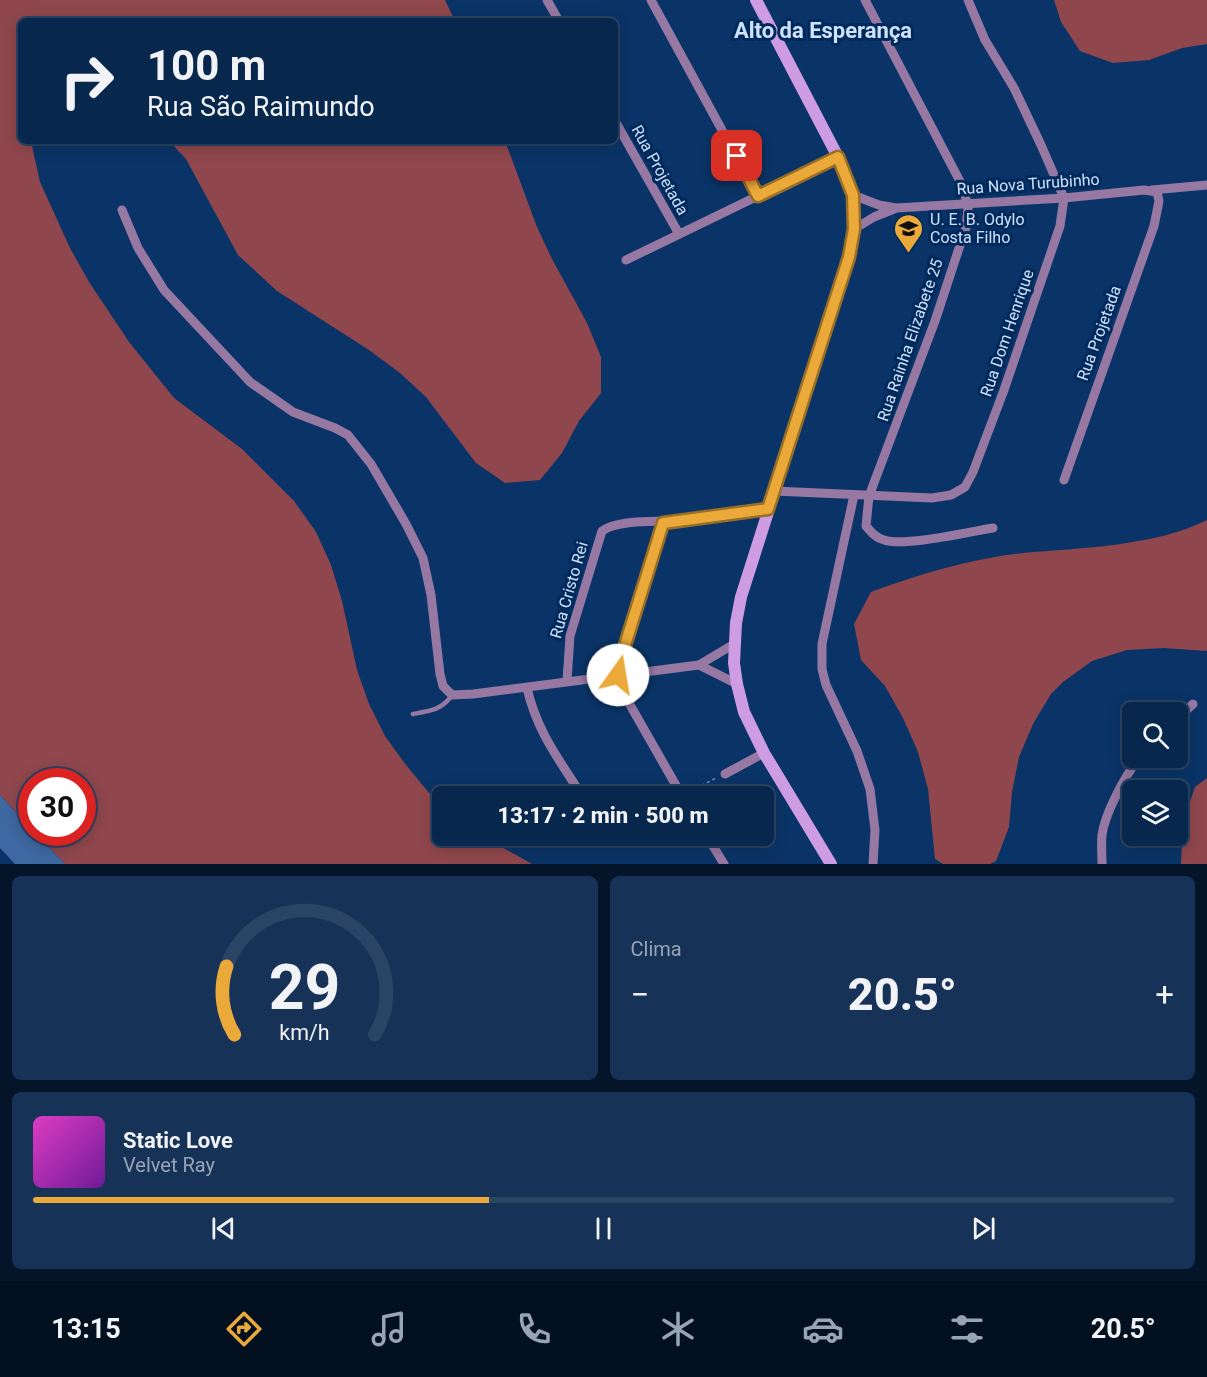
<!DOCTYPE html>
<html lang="pt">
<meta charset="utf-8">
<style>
body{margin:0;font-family:Roboto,sans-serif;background:#163357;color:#f1f3f6;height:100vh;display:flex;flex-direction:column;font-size:22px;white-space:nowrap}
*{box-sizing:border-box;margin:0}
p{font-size:20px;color:#98a5b6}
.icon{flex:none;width:33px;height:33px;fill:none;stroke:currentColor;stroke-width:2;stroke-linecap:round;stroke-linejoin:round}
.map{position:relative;height:864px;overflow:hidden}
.details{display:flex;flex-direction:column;gap:12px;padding:12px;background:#04152a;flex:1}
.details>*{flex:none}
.guide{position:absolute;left:18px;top:18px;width:600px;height:126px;border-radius:9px;box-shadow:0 3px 15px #0003,0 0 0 2px #294465;background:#08274d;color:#f1f3f6;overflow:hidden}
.controls{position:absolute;left:1122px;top:702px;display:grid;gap:12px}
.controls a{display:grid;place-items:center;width:66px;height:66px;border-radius:9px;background:#08274d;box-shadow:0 3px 15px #0003,0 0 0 2px #294465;font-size:30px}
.speed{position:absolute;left:18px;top:768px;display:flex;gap:12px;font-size:30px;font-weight:700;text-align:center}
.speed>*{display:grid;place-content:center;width:78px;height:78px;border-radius:50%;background:#08274d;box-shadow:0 3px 15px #0003,0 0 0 2px #294465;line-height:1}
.speed .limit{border:9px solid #d22;background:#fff;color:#111}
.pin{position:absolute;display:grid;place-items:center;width:51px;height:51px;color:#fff;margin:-26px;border-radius:12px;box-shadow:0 3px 9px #0006}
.me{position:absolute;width:66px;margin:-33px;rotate:13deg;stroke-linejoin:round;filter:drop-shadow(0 0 4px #0008)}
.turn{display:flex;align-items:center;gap:21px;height:126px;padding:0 30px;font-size:27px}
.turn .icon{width:78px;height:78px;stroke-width:2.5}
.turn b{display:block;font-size:42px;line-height:51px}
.big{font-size:45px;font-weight:800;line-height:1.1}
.details .tile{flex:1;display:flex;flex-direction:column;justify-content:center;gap:9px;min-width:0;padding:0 21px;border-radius:9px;background:#163357}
.details .dial{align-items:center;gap:0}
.dial svg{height:156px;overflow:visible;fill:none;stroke:#294465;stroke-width:7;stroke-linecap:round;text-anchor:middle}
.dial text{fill:#f1f3f6;stroke:none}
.song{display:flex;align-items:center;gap:18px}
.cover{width:72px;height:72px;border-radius:9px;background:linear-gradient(135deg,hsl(310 70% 55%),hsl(280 70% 35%))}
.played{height:6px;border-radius:3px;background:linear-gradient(90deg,#eba93a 40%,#294465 40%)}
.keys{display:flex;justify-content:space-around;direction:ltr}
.heat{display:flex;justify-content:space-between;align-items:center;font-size:33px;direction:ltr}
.details .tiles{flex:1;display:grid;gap:12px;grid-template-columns:1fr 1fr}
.tile:last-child{grid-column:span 2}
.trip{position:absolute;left:432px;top:786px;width:342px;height:60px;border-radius:9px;background:#08274d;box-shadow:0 3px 15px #0003,0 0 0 2px #294465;font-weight:800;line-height:60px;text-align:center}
.tabs{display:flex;height:96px;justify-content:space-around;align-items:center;background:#03101f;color:#98a5b6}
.tabs .icon{width:42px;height:42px}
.tabs .on{color:#eba93a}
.tabs b{font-size:27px;color:#f1f3f6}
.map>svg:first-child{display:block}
</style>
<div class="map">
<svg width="1207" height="864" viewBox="0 0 1207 864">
<rect width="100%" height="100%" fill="#0a3467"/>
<g fill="#8f474d">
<path d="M0,0H445L455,21H21V141H31L40,182L70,248L89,282L129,342L174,398L242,449L294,501L316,532L331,565L342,601L357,670L369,704L385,736L406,765L430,794L442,803V836H482L532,864H65L35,833L82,832V782H32L31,829L0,795Z"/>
<path d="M1054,0H1207V44L1182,48L1149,60L1113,63L1080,51L1061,22Z"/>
<path d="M169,141H505L537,227L552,259L587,323L601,357V393L579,421L562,453L540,480L505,483L476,463L426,397L400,373L369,350L277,291L238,255L186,159Z"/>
<path d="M1207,520V651L1164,648L1127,650L1092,661L1063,682L1051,694L1033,724L1019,757L1012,792L1009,827L996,861L990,864H943L935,859L928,789L918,752L903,718L885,686L861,660L854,624L871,592C920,574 971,559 1023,553C1080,548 1156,546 1207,520Z"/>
<path d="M1207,778V864H1181L1183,822L1195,787Z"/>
</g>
<path fill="#3e68a1" d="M0,795L31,829L32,832L35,833L65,864H15L0,848Z"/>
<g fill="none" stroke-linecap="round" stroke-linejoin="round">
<path stroke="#7491b7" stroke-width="1.5" stroke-dasharray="3 3" stroke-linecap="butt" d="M691,791L716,778"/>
<path stroke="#9778a3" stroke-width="4.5" d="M413,714C430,711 442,710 452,695"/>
<g stroke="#9778a3" stroke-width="9">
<path d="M547,0L559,21"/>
<path d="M651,0L758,196"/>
<path d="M865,0L964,189L968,209L966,227L935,321L869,496L866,526C871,532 876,538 884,540C905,547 968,532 993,528"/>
<path d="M615,121L679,234"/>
<path d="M1152,190L1207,185"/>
<path d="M853,195L879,205L896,208L1064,198L1144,190L1157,192L1159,201L1154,226L1064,480"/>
<path d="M122,210L138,248L164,290L237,368L250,382L293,412L335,428L348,435L371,464L406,524L423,558L431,595L440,674L443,686L452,695L473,694L699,665L734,644"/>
<path d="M854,229L874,217L894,209"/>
<path d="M626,260L838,157"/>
<path d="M774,491L932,498L951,495L965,487L973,472L1004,390L1060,226L1064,198L1041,145L1014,88L985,40L968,0"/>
<path d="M854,495L822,644V669L826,685L857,751L870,789L875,830L873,864"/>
<path d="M663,523L622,655L618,675L625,696L682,796"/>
<path d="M699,665L737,684"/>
<path d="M567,681L570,636L602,531C619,518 663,523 685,520C712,518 740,513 768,509"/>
<path d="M527,688C537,732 559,759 582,796"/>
<path d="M1178,718L1193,704"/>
<path d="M725,774L764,753"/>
<path d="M707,836L724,864"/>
<path d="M1102,864C1102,854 1101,845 1102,835C1105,813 1125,776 1139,758"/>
</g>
<path stroke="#ce9ce2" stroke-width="12" d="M756,0L838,157L853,195L854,229L849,257L741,597L736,623L734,663L737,684L744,712L764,753L831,864"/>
</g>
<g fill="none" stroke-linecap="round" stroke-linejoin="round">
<defs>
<path id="route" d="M618,675L622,655L663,523L768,509L849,257L854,229L853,195L838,157L758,196L737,156"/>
</defs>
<use href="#route" stroke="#996e26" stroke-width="15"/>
<use href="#route" stroke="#eba93a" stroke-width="10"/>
</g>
<defs>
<symbol id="school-pin" viewBox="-11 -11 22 30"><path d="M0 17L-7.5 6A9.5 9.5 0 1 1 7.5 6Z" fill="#eba93a" stroke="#00295c"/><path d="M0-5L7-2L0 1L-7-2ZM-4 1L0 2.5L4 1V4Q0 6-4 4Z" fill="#111"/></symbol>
</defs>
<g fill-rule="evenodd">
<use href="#school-pin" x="892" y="212" width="33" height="45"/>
</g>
<g text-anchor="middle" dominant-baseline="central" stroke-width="6" stroke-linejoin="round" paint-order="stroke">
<g font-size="16" fill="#d0e2fc" stroke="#00295c">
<text transform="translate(660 170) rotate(61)">Rua Projetada</text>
<text transform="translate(1028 184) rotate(-4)">Rua Nova Turubinho</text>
<text transform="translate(1007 333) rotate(-71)">Rua Dom Henrique</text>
<text transform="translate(1099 333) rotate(-70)">Rua Projetada</text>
<text transform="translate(910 340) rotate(-71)">Rua Rainha Elizabete 25</text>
<text transform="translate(569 590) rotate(-74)">Rua Cristo Rei</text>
</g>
<g font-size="16" fill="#d0e2fc" stroke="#00295c" text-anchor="start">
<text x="930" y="219">U. E. B. Odylo<tspan x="930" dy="18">Costa Filho</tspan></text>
</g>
<g font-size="22" font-weight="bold" fill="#d0e2fc" stroke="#00295c">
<text x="823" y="30">Alto da Esperança</text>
</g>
</g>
</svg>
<div class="controls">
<a><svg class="icon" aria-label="search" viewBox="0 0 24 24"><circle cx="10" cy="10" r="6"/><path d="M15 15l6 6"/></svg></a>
<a><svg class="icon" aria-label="layers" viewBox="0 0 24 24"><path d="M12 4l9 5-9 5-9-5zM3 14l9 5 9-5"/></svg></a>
</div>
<div class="speed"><div class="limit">30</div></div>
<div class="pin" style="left:737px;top:156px;background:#d93025"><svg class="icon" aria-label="arrive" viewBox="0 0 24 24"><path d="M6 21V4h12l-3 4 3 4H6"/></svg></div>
<svg class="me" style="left:618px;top:675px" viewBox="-20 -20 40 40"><circle r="19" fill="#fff"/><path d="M0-13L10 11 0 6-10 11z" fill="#eba93a"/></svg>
<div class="trip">13:17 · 2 min · 500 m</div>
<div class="guide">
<div class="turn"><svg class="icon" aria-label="right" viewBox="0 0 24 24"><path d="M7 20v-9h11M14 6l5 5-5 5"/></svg><div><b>100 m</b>Rua São Raimundo</div></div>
</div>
</div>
<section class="details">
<div class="tiles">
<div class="tile dial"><svg viewBox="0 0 100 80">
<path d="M14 69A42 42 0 1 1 86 69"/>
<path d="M14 69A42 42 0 0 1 10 34" stroke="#eba93a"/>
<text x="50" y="56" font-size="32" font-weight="700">29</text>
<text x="50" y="72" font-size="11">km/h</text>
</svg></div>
<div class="tile"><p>Clima</p>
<div class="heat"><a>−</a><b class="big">20.5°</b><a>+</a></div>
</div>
<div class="tile">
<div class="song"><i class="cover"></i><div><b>Static Love</b><p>Velvet Ray</p></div></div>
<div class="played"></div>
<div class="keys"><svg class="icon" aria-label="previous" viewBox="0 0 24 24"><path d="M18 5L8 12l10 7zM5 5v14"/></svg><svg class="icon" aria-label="pause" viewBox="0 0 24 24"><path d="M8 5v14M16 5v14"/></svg><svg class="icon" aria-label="next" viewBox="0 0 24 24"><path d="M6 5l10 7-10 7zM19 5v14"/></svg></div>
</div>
</div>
</section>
<nav class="tabs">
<b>13:15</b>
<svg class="icon on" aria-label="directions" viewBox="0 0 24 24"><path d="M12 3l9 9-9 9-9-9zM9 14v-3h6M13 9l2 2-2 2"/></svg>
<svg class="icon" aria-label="music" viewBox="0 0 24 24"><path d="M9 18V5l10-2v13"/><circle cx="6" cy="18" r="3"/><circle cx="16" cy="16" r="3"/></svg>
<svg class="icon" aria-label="phone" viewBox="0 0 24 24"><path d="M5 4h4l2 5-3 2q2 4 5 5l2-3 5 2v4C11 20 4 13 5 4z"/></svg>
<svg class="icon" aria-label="climate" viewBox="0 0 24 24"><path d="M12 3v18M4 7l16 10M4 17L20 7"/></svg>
<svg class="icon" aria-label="car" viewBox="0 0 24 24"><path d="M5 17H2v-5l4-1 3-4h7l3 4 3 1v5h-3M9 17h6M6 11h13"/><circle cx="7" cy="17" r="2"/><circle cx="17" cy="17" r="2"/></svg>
<svg class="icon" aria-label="filters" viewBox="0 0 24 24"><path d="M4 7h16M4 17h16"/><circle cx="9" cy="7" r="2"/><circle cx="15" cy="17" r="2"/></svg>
<b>20.5°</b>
</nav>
